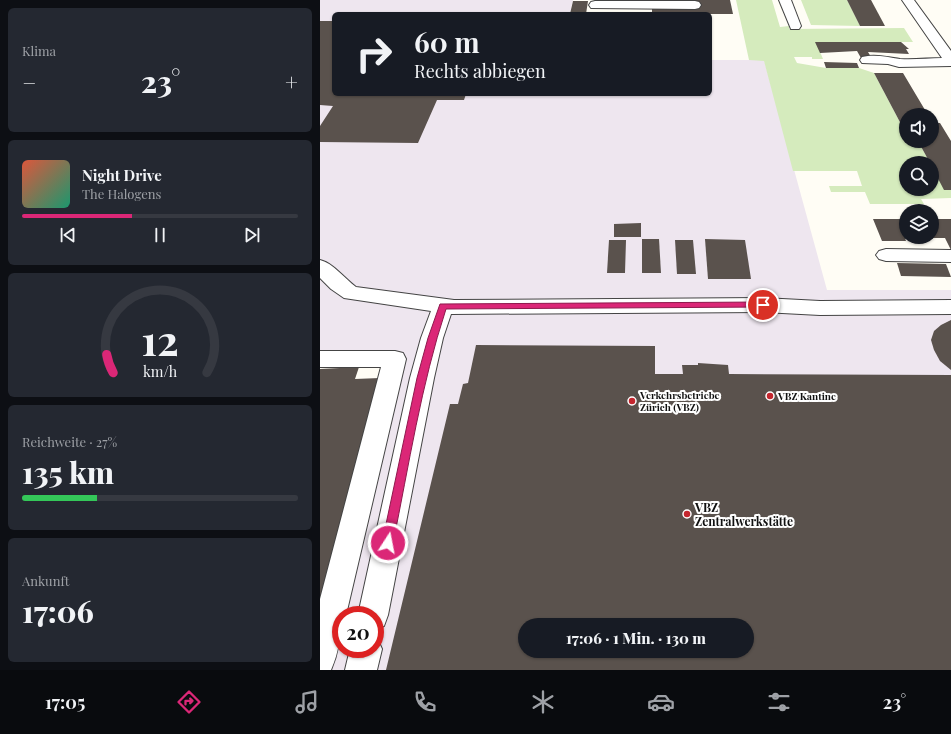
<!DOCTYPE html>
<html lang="de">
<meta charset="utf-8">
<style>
body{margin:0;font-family:"Playfair Display",serif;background:#242831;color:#f1f3f6;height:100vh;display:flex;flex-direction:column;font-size:15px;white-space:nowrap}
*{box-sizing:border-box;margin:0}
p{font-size:13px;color:#9ea1a6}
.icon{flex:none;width:22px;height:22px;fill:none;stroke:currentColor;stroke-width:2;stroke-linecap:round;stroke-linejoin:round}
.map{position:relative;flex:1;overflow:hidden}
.panel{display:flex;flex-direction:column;gap:8px;padding:8px;background:#0d0f14;width:320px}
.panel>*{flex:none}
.hud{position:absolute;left:12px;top:12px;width:380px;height:84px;border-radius:6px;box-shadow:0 1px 3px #0004;background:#171b24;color:#f1f3f6;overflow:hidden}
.buttons{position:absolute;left:579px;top:108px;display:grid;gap:8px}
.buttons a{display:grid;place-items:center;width:40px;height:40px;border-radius:50%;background:#171b24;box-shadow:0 1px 3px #0004;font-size:20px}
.speed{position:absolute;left:12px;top:606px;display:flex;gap:8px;font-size:20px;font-weight:700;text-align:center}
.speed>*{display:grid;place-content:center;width:52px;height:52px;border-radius:50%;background:#171b24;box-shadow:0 1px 3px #0004;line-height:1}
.speed .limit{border:6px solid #d22;background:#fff;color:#111}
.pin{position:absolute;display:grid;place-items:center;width:34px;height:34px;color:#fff;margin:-17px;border:2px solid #fff;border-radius:50%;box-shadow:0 1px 4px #0007}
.me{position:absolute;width:44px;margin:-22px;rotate:11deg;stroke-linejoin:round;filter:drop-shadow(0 0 3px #0008)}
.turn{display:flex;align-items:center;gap:14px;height:84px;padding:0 16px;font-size:18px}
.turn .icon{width:52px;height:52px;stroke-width:2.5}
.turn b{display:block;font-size:28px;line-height:34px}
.big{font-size:30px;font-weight:800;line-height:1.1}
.panel .widget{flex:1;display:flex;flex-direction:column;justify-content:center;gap:6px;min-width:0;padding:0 14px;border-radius:6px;background:#242831}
.panel .dial{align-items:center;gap:0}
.dial svg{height:104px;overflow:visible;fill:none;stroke:#363941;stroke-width:7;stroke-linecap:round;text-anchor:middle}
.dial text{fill:#f1f3f6;stroke:none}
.song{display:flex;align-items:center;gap:12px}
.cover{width:48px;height:48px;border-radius:6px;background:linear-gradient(135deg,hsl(10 70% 55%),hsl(160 70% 35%))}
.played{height:4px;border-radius:2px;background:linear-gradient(90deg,#db2777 40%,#363941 40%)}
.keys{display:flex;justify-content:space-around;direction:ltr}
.heat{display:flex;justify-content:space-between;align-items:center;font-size:22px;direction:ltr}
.charge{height:6px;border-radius:3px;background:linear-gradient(90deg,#34c759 27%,#363941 0)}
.trip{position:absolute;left:198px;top:618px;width:236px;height:40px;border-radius:20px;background:#171b24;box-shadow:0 1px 3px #0004;font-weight:800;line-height:40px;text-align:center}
.tabs{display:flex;height:64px;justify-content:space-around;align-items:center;background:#090b0e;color:#9ea1a6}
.tabs .icon{width:28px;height:28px}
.tabs .current{color:#db2777}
.tabs b{font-size:18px;color:#f1f3f6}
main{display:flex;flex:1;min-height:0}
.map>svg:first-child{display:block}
</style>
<main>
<section class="panel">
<div class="widget"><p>Klima</p>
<div class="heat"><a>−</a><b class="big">23°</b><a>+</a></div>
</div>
<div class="widget">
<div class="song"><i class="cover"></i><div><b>Night Drive</b><p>The Halogens</p></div></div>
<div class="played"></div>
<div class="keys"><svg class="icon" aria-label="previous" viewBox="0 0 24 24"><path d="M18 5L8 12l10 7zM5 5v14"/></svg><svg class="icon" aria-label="pause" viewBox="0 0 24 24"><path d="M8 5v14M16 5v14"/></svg><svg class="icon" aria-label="next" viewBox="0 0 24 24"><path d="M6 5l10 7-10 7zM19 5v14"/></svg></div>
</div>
<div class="widget dial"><svg viewBox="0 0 100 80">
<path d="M14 69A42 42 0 1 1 86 69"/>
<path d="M14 69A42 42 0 0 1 9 55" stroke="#db2777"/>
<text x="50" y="56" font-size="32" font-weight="700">12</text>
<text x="50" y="72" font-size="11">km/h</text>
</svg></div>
<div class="widget"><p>Reichweite · 27%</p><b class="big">135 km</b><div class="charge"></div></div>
<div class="widget"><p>Ankunft</p><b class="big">17:06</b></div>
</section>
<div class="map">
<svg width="631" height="670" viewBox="0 0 631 670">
<rect width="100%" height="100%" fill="#fffdf5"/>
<path fill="#eee6ef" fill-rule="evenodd" d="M0,0H253L250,14H14V94H390V60H444L507,290H631V670H10L21,623V649H55V615H23L83,356L0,353ZM205,625H427V651H205Z"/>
<g fill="#d5ebbd">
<path d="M416,0H452L460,27L469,26V29L584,28L593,42H496L503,59H492V57H474L477,63L506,68H539L554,73L582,126H586V141H598L610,163H586V189H612V167L631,190V198L601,199L604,204H550L545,192H511L509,186H542L537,171H473L444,61L429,60Z"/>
<path d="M481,0H527L540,26L491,25Z"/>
</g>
<g fill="#5a524d" fill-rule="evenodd">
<path d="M332,0H410L413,14H332Z"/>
<path d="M527,0H551L565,26H540Z"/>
<path d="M253,1H268L266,14H250Z"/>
<path d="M0,21H14V94H146L144,100H117L98,143L0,142V126L13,106L0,105Z"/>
<path d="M495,42H581L589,49H586L589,54L548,52L551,57L541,58L537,51L500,53Z"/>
<path d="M504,62L537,63L539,68H506Z"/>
<path d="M554,73H583L608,115H586V126H582Z"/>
<path d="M612,123H620L631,141V190H624L612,167V163H610L598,141H612Z"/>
<path d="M553,219H586V238H585L586,241H562Z"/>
<path d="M612,219H631V250L625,238H612Z"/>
<path d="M321,223V237H294V224Z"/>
<path d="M322,239H339L341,273H322Z"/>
<path d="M385,239L425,240L431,279H388Z"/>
<path d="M289,240H306L305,273H287Z"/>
<path d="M355,240H373L376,274H357Z"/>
<path d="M577,263L626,264L631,277L581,276Z"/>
<path d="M631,320V370L620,361L614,350L611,340L614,331L621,325Z"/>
<path d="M156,345L335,346V374H363L362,365H378V363L408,365L409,374L631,375V670H66L130,404H138L143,384L148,383ZM205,625H427V651H205Z"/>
<path d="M39,367L35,379L60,378L0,609V369Z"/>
</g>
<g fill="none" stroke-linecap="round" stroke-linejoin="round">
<defs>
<g id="minor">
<path d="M459,0H471L481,26L479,29H471Z"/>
<path d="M582,0H594L631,51V66L579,67L568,64L542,63L540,60L542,57C555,54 567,57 580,59C594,60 609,58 622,58Z"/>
<path d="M275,1H375L379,2L381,5L379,8L375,9L271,8L269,5L271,2Z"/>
<path d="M566,249L631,250V262L566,261L559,259L556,255L559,251Z"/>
<path d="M0,260C13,263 25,279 36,287L134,300L443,298L500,301L631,300V314L500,315L443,312L131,314L123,338L114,378L68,615L64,626L55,629V615H38L90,378L101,338L111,311L24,298L11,289L0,278Z"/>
<path d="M0,351H75L83,353L86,359L26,615H21C21,635 19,652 11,670H0V599L61,367H0Z"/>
<path d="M55,637L57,638L62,649L57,670H25L30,649H55Z"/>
</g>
</defs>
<use href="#minor" stroke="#444" stroke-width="2"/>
<use href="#minor" fill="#fff" fill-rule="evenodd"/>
</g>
<path fill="#db2777" stroke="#8e194d" d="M443,302L448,305L446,307L126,309C101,385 89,465 73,543L72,546L68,548L63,546L62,543L97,378L108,338L120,304Z"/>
<g fill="#c4262e" stroke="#fff" stroke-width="1.5">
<circle cx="450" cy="396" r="4"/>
<circle cx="312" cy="401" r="4"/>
<circle cx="367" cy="514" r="4"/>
</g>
<g text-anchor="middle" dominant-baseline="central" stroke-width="4" stroke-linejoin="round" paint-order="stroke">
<g font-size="10" font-weight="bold" fill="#111" stroke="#fff" text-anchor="start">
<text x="320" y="395">Verkehrsbetriebe<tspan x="320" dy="12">Zürich (VBZ)</tspan></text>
<text x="458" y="396">VBZ Kantine</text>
</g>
<g font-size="12" font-weight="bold" fill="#111" stroke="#fff" text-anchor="start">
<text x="375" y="507">VBZ<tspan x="375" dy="14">Zentralwerkstätte</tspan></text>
</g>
</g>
</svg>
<div class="buttons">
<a><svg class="icon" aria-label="sound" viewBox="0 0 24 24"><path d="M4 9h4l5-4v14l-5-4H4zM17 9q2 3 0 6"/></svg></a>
<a><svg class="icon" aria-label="search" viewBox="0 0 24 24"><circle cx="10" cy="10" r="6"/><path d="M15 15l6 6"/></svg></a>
<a><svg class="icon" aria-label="layers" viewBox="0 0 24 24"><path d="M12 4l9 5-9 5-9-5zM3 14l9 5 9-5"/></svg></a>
</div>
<div class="speed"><div class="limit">20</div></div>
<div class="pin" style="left:443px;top:305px;background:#d93025"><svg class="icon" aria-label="arrive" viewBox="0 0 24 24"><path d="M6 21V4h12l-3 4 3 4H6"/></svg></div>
<svg class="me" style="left:68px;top:543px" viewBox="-20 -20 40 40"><circle r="17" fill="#db2777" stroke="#fff" stroke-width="3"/><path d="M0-11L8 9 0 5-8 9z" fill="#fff"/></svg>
<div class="trip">17:06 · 1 Min. · 130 m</div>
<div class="hud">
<div class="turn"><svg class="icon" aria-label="right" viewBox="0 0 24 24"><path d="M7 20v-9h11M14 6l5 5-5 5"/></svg><div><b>60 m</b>Rechts abbiegen</div></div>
</div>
</div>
</main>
<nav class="tabs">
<b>17:05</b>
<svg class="icon current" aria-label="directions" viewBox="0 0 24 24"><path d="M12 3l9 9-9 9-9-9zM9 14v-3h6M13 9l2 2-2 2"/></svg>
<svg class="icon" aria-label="music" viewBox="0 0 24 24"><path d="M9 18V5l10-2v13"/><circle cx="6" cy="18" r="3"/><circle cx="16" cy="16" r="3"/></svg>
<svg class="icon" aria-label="phone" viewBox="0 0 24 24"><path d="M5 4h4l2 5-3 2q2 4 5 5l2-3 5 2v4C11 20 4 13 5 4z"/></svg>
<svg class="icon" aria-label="climate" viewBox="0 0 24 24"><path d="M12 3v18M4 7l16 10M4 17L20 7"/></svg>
<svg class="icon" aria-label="car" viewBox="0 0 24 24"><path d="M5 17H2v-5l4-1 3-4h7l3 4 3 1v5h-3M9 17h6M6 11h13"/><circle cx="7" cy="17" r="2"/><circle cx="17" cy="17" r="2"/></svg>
<svg class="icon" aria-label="filters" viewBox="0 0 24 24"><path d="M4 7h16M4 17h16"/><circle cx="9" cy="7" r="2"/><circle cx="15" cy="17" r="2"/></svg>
<b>23°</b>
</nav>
